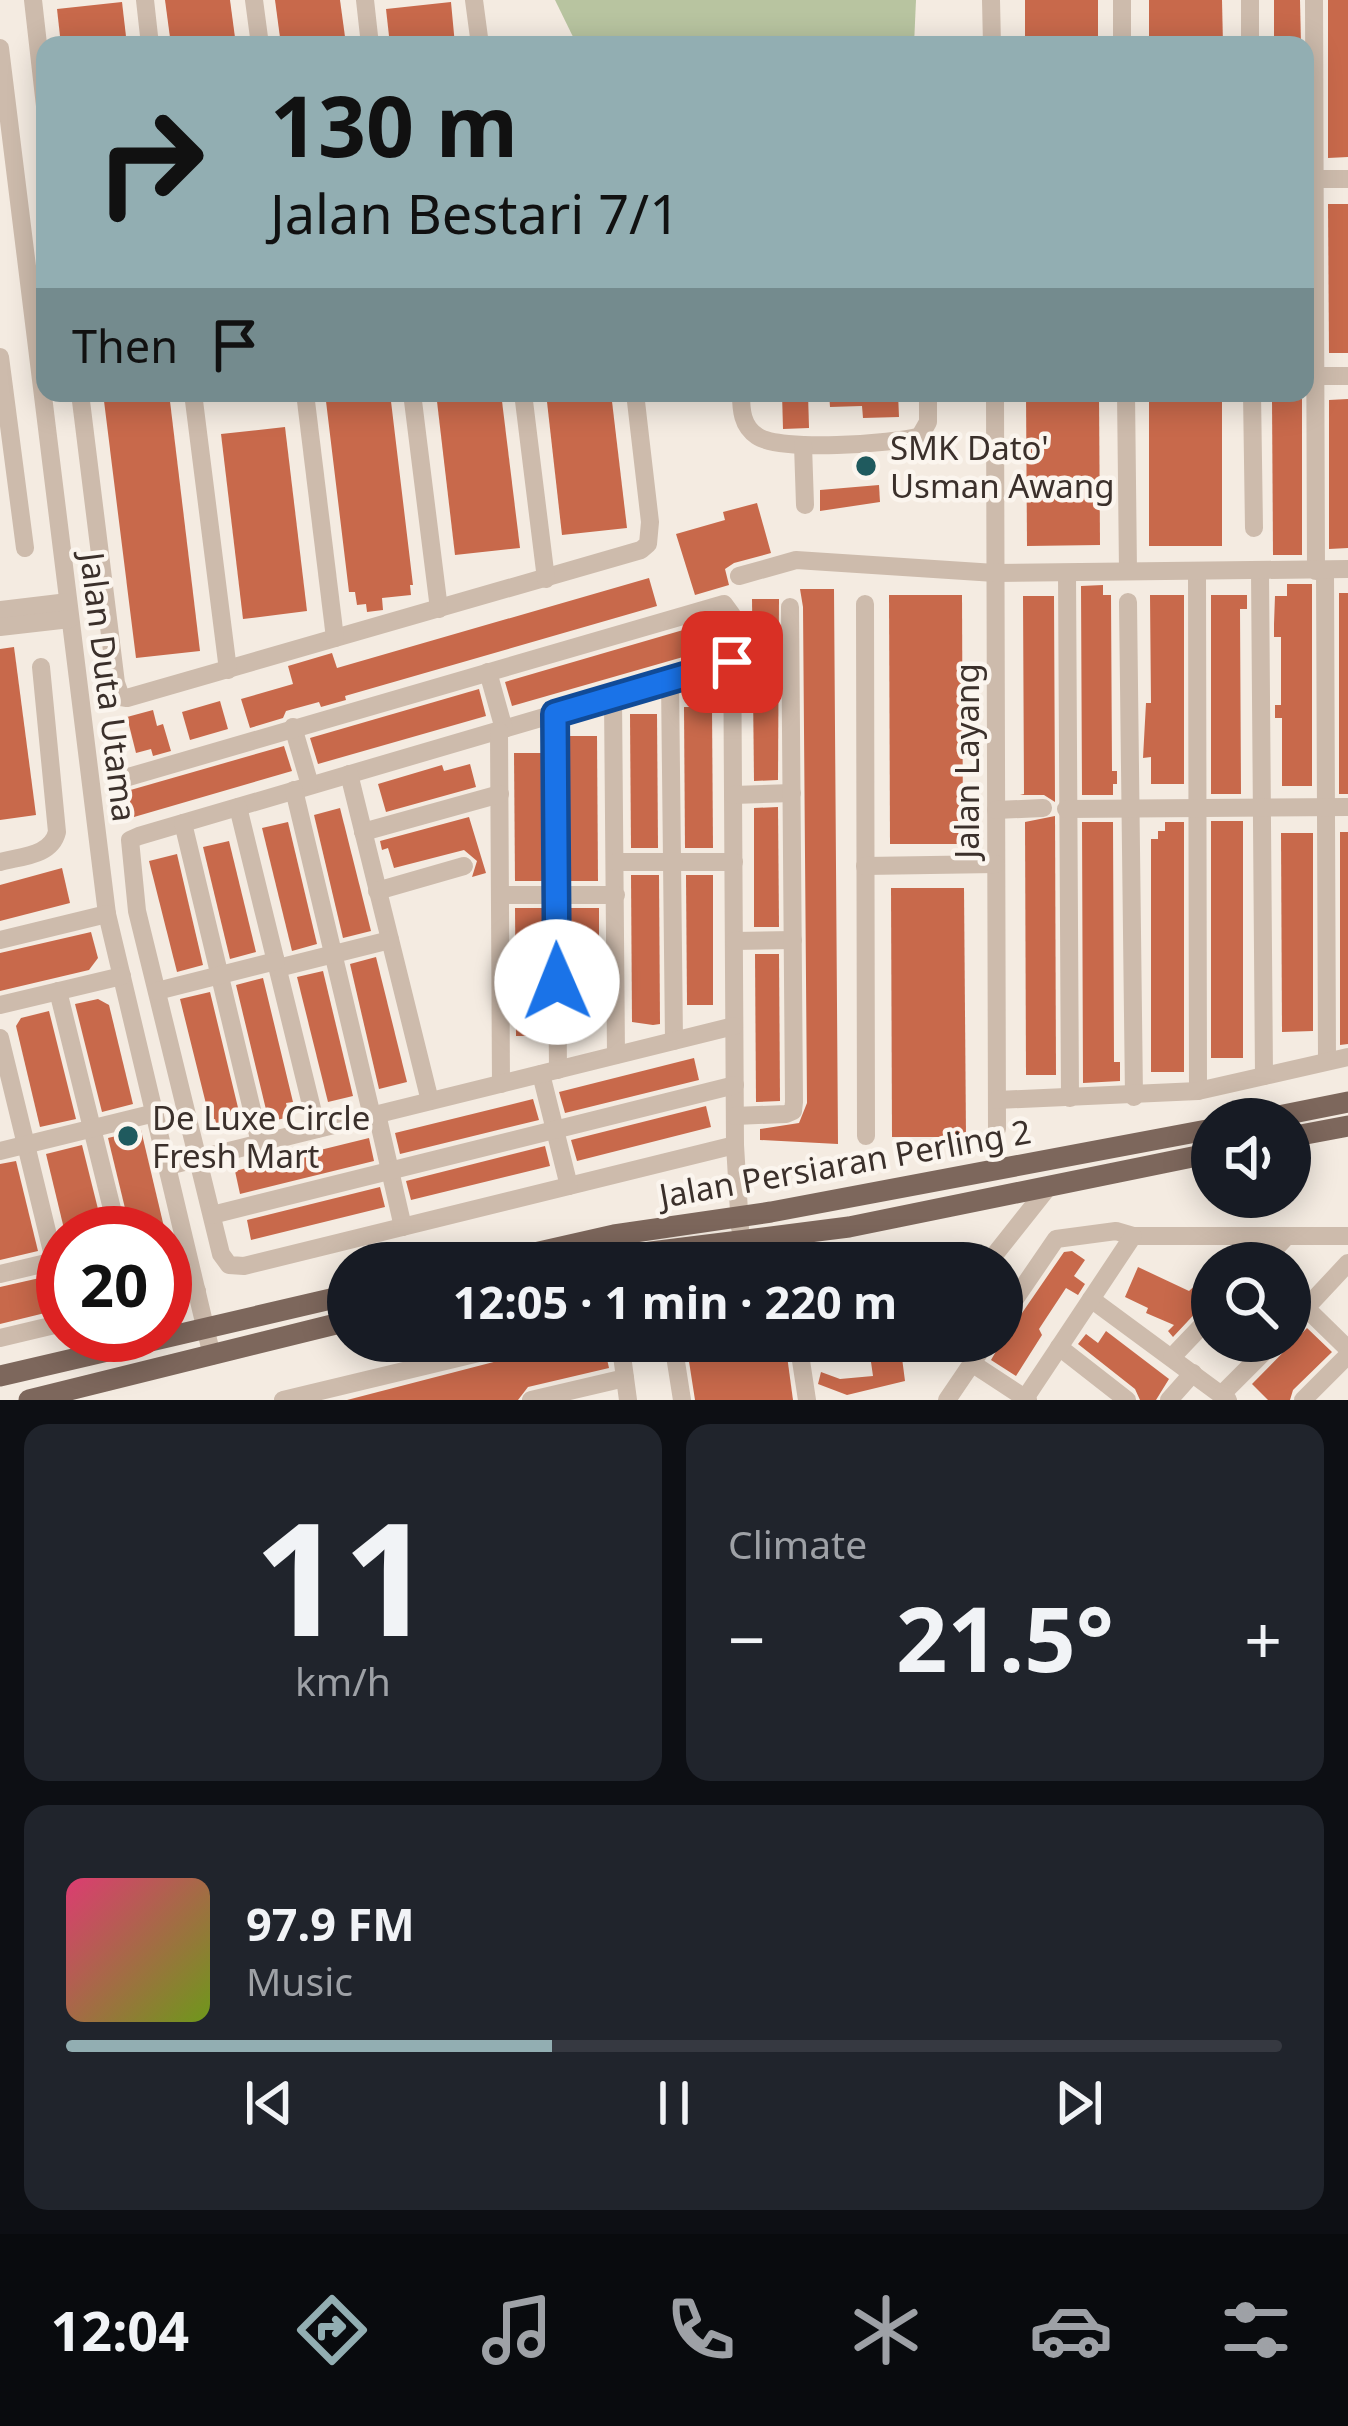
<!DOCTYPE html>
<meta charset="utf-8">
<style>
body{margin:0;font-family:"Noto Sans",sans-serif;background:#20242c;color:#f1f3f6;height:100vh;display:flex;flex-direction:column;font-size:45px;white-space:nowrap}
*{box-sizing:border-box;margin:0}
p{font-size:39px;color:#9ea1a6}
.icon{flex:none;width:66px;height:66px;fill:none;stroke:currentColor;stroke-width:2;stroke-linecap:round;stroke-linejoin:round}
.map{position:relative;height:1400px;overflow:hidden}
.sheet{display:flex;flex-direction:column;gap:24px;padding:24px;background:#0d0f14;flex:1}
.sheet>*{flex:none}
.banner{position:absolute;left:36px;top:36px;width:1278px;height:366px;border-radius:24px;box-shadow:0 6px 30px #0003;background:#92aeb2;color:#111;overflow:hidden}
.controls{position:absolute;left:1191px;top:1098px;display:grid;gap:24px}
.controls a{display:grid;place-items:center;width:120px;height:120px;border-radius:50%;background:#171b24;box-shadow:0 6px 30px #0003;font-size:60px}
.speed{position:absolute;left:36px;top:1206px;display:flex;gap:24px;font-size:60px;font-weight:700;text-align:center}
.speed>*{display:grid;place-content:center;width:156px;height:156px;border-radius:50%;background:#171b24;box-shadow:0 6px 30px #0003;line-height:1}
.speed .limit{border:18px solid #d22;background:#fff;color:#111}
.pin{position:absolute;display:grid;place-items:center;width:102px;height:102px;color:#fff;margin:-51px;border-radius:24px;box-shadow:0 6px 18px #0006}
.me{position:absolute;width:132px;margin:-66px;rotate:359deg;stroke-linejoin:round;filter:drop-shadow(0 0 9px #0008)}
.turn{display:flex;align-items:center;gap:42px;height:252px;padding:0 36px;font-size:54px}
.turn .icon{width:156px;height:156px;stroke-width:2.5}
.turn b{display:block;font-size:84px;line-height:102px}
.then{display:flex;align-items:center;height:114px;padding:0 36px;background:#0003;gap:24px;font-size:45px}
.big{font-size:90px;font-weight:700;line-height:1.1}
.sheet .widget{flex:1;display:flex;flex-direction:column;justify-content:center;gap:18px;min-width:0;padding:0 42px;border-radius:24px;background:#20242c}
.sheet .dial{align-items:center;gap:0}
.dial b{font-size:156px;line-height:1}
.song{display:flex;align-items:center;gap:36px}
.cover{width:144px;height:144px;border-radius:18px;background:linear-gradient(135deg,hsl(340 70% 55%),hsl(80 70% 35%))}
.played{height:12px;border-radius:6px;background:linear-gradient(90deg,#92aeb2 40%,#363941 40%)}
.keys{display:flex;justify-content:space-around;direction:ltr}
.heat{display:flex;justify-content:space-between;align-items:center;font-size:66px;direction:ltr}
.sheet .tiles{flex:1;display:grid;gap:24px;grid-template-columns:1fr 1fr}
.widget:last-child{grid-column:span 2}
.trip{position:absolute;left:327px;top:1242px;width:696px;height:120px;border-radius:60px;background:#171b24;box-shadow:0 6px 30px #0003;font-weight:700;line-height:120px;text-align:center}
.dock{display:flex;height:192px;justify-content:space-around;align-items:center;background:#090b0e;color:#9ea1a6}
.dock .icon{width:84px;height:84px}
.dock .current{color:#92aeb2}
.dock b{font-size:54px;color:#f1f3f6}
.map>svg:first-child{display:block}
</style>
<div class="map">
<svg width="1348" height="1400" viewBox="0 0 1348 1400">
<rect width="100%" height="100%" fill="#f4ebe1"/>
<path fill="#b8c4a0" d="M555,0H916L914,45H577Z"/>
<g fill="#c8694b">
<path d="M165,0H230L236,45H171Z"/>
<path d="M275,0H340L346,44L281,45Z"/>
<rect x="1025" y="0" width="73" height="45"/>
<path d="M1149,0H1222L1223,45H1149Z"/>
<path d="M1274,0H1300L1301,45H1274Z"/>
<path d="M1328,0H1348V157L1328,158Z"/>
<path d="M122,2L127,45H61L57,9Z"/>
<path d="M451,2L455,45H390L386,9Z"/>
<path d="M1328,204H1348V353H1329Z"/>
<path d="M103,393H169L200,651L136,658Z"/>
<path d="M325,393H390L413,585H410L411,595L382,598L383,610L367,612L366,604L357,605L355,592H349Z"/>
<path d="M436,393H501L520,548L455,555Z"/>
<path d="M546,393H611L627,528L562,535Z"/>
<path d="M782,393H808L809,428L783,429Z"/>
<path d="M829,393H898L899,417L863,418L862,406L830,407Z"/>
<path d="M1026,393H1099L1100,545L1027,546Z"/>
<rect x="1149" y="393" width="73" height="153"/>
<path d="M1302,399V555H1273L1272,400Z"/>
<path d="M1348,399V548L1329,549V400Z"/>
<path d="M285,427L307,611L243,619L221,434Z"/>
<path d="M879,485L880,502L820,511V490Z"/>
<path d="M757,503L771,553L734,563L725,569L729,585L695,595L676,534L725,520L723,512Z"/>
<path d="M649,578L657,606L345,696L346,700L321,707L319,702L286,711L283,718L250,728L241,699L293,684L288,666L332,653L337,668Z"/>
<path d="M1287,584H1312V786H1282V718H1275V705H1281V637H1274V624L1275,596H1287Z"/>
<path d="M1103,585V595H1111L1112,771H1117V784H1113V795H1082L1081,586Z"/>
<path d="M800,589H834L838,1144L760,1140V1129L799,1123L807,1103L803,607Z"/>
<rect x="1339" y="593" width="9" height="201"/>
<path d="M889,595H962L963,844H890Z"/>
<path d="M1150,595H1184V784H1151V757L1143,758L1146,703H1151Z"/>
<path d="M1211,595H1247V609H1240L1241,794H1211Z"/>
<path d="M1023,596H1054L1055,802L1044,795H1020L1024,794Z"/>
<path d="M752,599H779L778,780L754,781Z"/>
<path d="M690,628L697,653L512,706L505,682Z"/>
<path d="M14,647L36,815L0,820V649Z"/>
<path d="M479,689L486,716L318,764L310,738Z"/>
<path d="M220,701L228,729L190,740L182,712Z"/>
<path d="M684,707H712L713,848H685Z"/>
<path d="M153,710L157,726L163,724L171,751L153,756L151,749L136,753L127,717Z"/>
<path d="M630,714H657L658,848H631Z"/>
<path d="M569,736H597L598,881H570Z"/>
<path d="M284,746L292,771L134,817L127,791Z"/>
<path d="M514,753H542L543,881H515Z"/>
<path d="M470,764L476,787L386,812L378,784L442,765L444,771Z"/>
<path d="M778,807L779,927H754V808Z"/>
<path d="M340,808L371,931L343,938L314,815Z"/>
<path d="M1055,816L1056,1075H1026L1025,822Z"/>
<path d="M469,817L486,873L472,877L477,861L464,850L394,868L388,848L382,850L380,841Z"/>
<rect x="1211" y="821" width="32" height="237"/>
<path d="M288,822L317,944L292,951L262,828Z"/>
<path d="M1082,822H1113L1114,1062H1120V1081L1083,1083Z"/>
<path d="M1165,822H1184V1072H1151V839H1158V831H1165Z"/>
<path d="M1340,832H1348V1044L1340,1045Z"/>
<path d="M1281,833H1313V1031L1282,1032Z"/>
<path d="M229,841L256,952L230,959L203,847Z"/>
<path d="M177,854L203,965L177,972L149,861Z"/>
<path d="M62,868L70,903L0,921V885Z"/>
<path d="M659,875L660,1024L653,1025L632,1022L631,875Z"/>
<path d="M686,875H713V1005H687Z"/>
<path d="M891,888H964L966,1137H892Z"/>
<path d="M515,908H543L544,1036H516Z"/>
<path d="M570,908H599V1022L571,1023Z"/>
<path d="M91,932L98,958L89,970L0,991V953Z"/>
<path d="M755,954H779L780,1101L756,1102Z"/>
<path d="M376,957L407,1082L379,1089L350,964Z"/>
<path d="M323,971L353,1096L328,1102L297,977Z"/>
<path d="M263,978L293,1102L286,1103L289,1117L269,1122L236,985Z"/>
<path d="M210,992L241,1120L217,1126L215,1119L210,1120L180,999Z"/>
<path d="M98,999L109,1005L133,1104L102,1112L75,1004Z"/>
<path d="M49,1011L76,1119L40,1127L16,1026L21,1018Z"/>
<path d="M694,1058L699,1080L565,1113L559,1092Z"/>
<path d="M533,1099L539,1120L400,1154L395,1133Z"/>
<path d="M706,1106L711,1127L577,1161L571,1140Z"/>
<path d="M141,1130L164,1227L131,1233L108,1138Z"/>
<path d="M369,1138L374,1161L240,1194L235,1171Z"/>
<path d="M82,1145L104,1233H65L46,1154Z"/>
<path d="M545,1146L550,1166L411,1200L406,1181Z"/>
<path d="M16,1161L38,1251L0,1260V1164Z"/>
<path d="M380,1187L385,1207L251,1240L247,1220Z"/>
<path d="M1072,1251L1085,1260L1074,1276L1085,1284L1078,1295L1066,1288L1039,1329L1042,1335L1016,1376L991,1360L1002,1341V1331L1013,1326L1064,1252Z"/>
<path d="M1138,1267L1189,1291L1207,1275L1212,1281V1302L1202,1306L1173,1337L1168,1331L1174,1325L1146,1313L1148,1308L1125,1297Z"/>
<path d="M44,1277L51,1302L45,1313L0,1324V1287Z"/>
<path d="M1307,1328L1332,1352L1293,1390L1290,1400H1268L1252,1384Z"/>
<path d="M1106,1331L1169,1379L1156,1400H1140L1135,1389L1078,1344L1086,1334L1098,1343Z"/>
<path d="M603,1341L609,1368L528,1387L518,1400H347L574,1341Z"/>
<path d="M766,1341H785L793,1400H695L688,1355Z"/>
<path d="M876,1341H890L892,1353L902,1358L905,1381L847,1395L818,1384L821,1372L840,1379L873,1376L871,1362L879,1351Z"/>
</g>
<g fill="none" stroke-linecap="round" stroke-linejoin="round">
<path stroke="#cfc6bd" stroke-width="18" stroke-dasharray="18 9" stroke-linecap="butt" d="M866,1350L903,1345"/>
<g stroke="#cdbbac" stroke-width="18">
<path d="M33,0L45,106"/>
<path d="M145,0L150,45"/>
<path d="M254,0L260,45"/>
<path d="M365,0L370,45"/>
<path d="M474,0L480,45"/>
<path d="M991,0L992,45"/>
<path d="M1122,0V45"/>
<path d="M1250,0V45"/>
<path d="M1314,0L1316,571"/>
<path d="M0,48L107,914L212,1356"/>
<path d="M1305,179H1348"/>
<path d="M0,357L25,548"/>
<path d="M1305,376H1348"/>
<path d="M80,393L116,683L121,697L127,698L641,550L648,544L650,522L635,393"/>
<path d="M193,393L228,670"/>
<path d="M305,393L335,638"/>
<path d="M412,393L439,609"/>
<path d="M523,393L546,579"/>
<path d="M741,393C741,410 742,426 757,436C779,452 894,444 920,436L928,422V393"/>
<path d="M995,393L997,1129"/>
<path d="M1126,393L1128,571"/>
<path d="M1252,393L1254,528"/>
<path d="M803,445L805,505"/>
<path d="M1260,571L1264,1076"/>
<path d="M1325,571L1327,1061"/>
<path d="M1197,572L1198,1091"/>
<path d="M1067,573L1070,1098"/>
<path d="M739,576L796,560L995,573L1348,569"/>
<path d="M1128,602L1134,1097"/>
<path d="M865,604L866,1136"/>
<path d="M0,610L68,602"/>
<path d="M0,627L70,619"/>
<path d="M732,662L139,836L130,840L137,911L221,1254L229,1265L244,1266L735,1145"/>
<path d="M488,672L504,729"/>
<path d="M670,681L674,1041"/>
<path d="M613,697L616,1055"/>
<path d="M555,714L558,1070"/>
<path d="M293,727L310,785"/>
<path d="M499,731L501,1084"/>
<path d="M349,774L430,1101"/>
<path d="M118,780L724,604L732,615L735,1145L740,1228"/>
<path d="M294,790L372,1116"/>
<path d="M733,795L792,793"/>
<path d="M238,807L317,1129"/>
<path d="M1066,809L1348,807"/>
<path d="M996,810L1043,808"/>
<path d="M183,823L260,1143"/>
<path d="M363,832L500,794"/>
<path d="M0,862C22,856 51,856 57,832L41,667"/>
<path d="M616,862H734"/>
<path d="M865,866L996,864"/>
<path d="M377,891L464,866"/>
<path d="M500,895H616"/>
<path d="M0,940L107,914"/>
<path d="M734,941L793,940"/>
<path d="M278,968L390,940"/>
<path d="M58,991L118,1233"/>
<path d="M157,991L276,961"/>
<path d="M0,1005L122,976"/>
<path d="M0,1038L63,1297"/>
<path d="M541,1074L569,1186"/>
<path d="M997,1100L1198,1091L1348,1057"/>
<path d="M377,1114L403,1227"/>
<path d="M735,1116L786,1114L793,1111L794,1102L790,607"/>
<path d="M0,1151L155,1113"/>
<path d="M168,1166L734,1026"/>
<path d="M212,1215L735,1085"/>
<path d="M988,1263L1050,1185"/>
<path d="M1262,1263L1287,1236"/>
<path d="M0,1274L63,1259"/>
<path d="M165,1298L197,1291"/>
<path d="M1091,1299L1228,1400"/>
<path d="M1307,1309L1348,1349"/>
<path d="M1002,1318L1056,1239L1116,1231L1133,1236H1348"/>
<path d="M1290,1325L1348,1263"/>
<path d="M0,1338L63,1323"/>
<path d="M620,1341L628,1400"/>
<path d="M798,1341L807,1400"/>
<path d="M830,1341L835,1350H866"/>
<path d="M673,1343L682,1400"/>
<path d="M903,1345L924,1341"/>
<path d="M649,1346L688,1341"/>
<path d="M1059,1347L1127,1400"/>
<path d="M1172,1357L1212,1315"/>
<path d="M973,1364L1028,1400"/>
<path d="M1221,1395L1275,1341"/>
<path d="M283,1400L529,1341"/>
<path d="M531,1400L625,1378"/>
<path d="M947,1400L987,1341"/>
<path d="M1024,1400L1133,1236"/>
<path d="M1169,1400L1193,1373"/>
<path d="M1303,1400L1348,1355"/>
</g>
<g stroke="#7d675c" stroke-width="21">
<path d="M1263,1119L1348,1102"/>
<path d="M1290,1137L1348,1126"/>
<path d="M490,1263L614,1235L771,1212L1212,1129"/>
<path d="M594,1263L635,1254L849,1227L1212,1153"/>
<path d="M0,1376L348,1295"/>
<path d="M29,1400L348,1321"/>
</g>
</g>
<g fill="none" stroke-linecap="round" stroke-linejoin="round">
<defs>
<path id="route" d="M557,982L555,714L732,662"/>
</defs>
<use href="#route" stroke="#114b97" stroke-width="30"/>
<use href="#route" stroke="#1a73e8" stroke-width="21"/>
</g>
<g fill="#1f5a5e" stroke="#fbf5ee" stroke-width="4.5">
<circle cx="866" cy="466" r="12"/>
<circle cx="128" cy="1136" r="12"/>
</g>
<g text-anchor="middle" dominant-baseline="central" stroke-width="9" stroke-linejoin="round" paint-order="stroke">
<g font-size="33" fill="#3b302b" stroke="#fbf5ee" text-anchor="start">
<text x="890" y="447">SMK Dato'<tspan x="890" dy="38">Usman Awang</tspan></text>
<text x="152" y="1117">De Luxe Circle<tspan x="152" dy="38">Fresh Mart</tspan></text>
</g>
<g font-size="33" fill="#3b302b" stroke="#fbf5ee">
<text transform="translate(109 687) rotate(83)">Jalan Duta Utama</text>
<text transform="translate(966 761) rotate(-90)">Jalan Layang</text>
<text transform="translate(845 1163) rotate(-10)">Jalan Persiaran Perling 2</text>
</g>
</g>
</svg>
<div class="controls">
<a><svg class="icon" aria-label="sound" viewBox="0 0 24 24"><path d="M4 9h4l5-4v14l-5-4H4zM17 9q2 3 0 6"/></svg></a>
<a><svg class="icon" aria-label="search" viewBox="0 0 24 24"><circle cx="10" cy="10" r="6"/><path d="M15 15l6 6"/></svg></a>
</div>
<div class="speed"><div class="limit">20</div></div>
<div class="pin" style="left:732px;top:662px;background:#d93025"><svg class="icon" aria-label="arrive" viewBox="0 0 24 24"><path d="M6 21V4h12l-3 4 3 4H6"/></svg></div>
<svg class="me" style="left:557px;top:982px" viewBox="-20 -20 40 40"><circle r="19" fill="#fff"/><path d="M0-13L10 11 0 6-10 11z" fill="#1a73e8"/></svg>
<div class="trip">12:05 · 1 min · 220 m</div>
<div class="banner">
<div class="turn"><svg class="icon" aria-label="right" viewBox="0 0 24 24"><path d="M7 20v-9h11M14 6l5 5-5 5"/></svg><div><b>130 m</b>Jalan Bestari 7/1</div></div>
<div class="then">Then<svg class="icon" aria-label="arrive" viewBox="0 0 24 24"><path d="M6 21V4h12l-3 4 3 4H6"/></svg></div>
</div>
</div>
<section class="sheet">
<div class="tiles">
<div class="widget dial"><b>11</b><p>km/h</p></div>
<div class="widget"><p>Climate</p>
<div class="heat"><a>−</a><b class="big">21.5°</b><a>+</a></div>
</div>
<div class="widget">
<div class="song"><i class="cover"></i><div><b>97.9 FM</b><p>Music</p></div></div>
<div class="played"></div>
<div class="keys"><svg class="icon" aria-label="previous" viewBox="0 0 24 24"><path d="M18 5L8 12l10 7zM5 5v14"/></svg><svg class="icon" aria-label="pause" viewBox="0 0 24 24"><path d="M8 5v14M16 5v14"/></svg><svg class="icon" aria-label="next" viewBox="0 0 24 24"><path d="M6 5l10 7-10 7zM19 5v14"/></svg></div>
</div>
</div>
</section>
<nav class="dock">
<b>12:04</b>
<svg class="icon current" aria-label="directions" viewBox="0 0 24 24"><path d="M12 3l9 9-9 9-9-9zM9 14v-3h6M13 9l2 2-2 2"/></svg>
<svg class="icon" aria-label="music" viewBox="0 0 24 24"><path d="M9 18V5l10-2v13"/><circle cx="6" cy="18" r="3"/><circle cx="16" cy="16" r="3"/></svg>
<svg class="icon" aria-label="phone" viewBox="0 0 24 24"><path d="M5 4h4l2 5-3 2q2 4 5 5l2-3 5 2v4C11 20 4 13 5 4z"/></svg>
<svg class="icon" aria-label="climate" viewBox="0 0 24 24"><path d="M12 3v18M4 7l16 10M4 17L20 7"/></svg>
<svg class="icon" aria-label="car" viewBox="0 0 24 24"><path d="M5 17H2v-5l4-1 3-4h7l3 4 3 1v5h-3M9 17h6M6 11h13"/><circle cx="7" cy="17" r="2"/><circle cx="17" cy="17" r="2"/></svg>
<svg class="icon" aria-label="filters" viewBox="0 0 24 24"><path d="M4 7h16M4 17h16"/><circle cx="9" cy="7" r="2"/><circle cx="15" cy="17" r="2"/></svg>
</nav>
